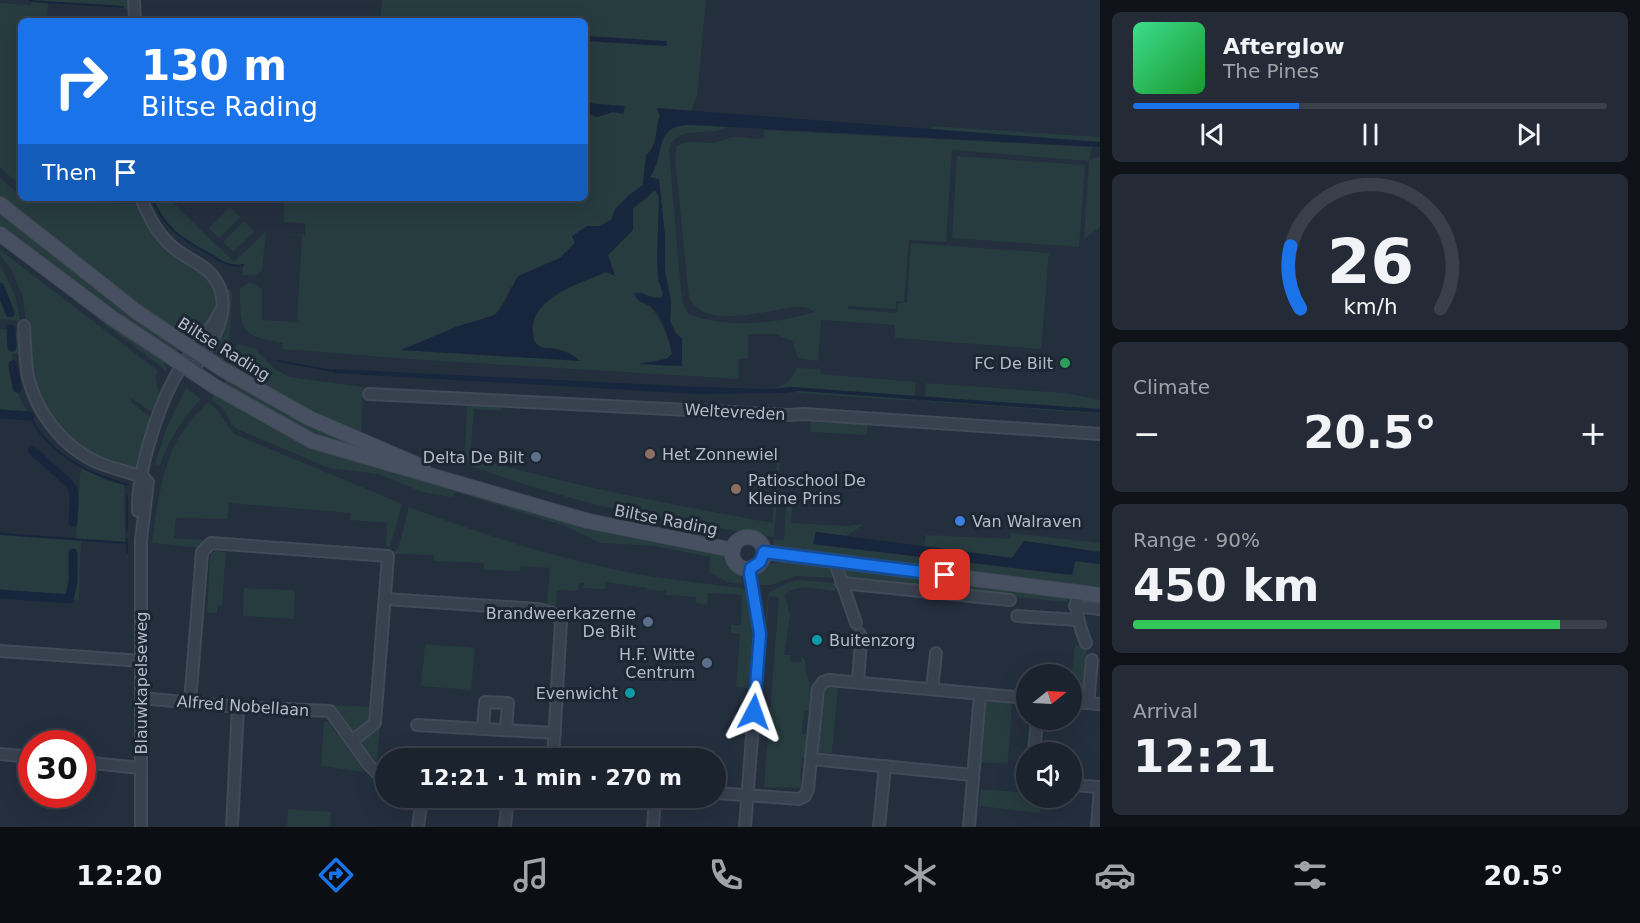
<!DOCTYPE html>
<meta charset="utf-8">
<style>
body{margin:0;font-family:"DejaVu Sans",sans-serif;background:#242b36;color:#f1f3f6;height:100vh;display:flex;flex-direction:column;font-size:22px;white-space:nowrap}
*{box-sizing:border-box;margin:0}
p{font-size:20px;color:#a0a4aa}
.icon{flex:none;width:33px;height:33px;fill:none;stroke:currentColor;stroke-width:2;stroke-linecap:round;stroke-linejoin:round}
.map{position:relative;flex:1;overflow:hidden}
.panel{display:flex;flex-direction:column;gap:12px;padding:12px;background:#0f1319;width:540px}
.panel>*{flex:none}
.banner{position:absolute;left:18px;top:18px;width:570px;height:183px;border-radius:9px;box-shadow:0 6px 24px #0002,0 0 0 2px #39404a;background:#1a73e8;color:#fff;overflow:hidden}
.needle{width:39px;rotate:72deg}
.tools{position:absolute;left:1016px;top:664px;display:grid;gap:12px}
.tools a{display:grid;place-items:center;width:66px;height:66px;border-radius:50%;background:#1b232e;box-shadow:0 6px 24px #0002,0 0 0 2px #39404a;font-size:30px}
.speed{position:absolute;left:18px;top:730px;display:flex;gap:12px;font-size:30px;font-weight:700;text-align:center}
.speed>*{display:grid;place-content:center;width:78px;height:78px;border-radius:50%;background:#1b232e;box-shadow:0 6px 24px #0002,0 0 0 2px #39404a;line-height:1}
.speed .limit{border:9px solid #d22;background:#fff;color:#111}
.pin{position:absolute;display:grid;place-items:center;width:51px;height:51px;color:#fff;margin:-26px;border-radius:12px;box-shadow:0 3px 9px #0006}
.me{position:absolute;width:66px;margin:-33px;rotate:4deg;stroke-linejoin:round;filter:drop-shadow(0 0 4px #0008)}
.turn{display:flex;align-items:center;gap:21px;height:126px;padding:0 24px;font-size:27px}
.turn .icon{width:78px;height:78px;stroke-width:2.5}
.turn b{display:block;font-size:42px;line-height:51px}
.then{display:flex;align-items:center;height:57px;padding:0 24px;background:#0003;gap:12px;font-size:22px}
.big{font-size:45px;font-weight:800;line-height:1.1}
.panel .tile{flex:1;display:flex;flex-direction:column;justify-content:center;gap:9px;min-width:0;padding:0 21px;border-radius:9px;background:#242b36}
.panel .dial{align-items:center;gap:0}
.dial svg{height:156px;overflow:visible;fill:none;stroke:#39404a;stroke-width:7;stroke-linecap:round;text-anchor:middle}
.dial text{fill:#f1f3f6;stroke:none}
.song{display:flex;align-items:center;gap:18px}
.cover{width:72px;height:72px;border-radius:9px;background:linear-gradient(135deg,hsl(150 70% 55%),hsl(130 70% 35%))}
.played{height:6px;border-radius:3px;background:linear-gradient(90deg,#1a73e8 35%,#39404a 35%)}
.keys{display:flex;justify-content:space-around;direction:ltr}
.heat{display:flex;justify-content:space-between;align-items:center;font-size:33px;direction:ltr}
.charge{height:9px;border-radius:4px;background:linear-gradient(90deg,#34c759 90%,#39404a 0)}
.trip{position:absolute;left:375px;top:748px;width:351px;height:60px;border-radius:30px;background:#1b232e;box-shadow:0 6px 24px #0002,0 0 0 2px #39404a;font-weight:800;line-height:60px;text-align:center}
.dock{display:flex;height:96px;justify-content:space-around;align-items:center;background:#0b0e12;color:#a0a4aa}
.dock .icon{width:42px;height:42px}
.dock .on{color:#1a73e8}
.dock b{font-size:27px;color:#f1f3f6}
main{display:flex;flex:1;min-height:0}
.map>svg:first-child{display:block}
</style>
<main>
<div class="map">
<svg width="1100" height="827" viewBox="0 0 1100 827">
<rect width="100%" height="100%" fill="#242f3e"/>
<g fill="#263c3f" fill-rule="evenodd">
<path d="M32,0H130V9L48,3L47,21H21V185L0,168V3L30,5Z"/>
<path d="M382,0H706L697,96L691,112L657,109L660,116C656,126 657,134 654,144C650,158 642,170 643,185L629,195L611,220L575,243L560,258L548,264L511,287L503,304L495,315L456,327L403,350L579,360C571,352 561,349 549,348C546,348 542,349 540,348C534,345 533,336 533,331C532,296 581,283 606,272L614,275L608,255L617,246L633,208L646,199L655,190L659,195L650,177C661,161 657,155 662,141C670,116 709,126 728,127C709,138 677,123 669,149L680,282L683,303L688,314C729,329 774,324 815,312C811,310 807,307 803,307C772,306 709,334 689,298L675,157L677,146C689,139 698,143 711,143C719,143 727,137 735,137C745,137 752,140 764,138L763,130L1092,147L1089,160L1100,156V227L1084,239L1089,161L952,150L946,242L909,240L904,301H896V309L848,306V309L897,313L898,303H907L911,243L1049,253L1041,349L895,338V325L821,320L818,361L798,358L792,341L775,334H748V358L738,359L739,379L424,360L282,349L283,343C240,336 240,331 240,289L248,283L255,284L262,289V320L297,322L302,236L288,234L305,235V223L283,222L285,198H585V113L597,117L613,112L623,114L624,106L585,103V21H380ZM660,200L665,236V271L671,301L670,321L675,332L682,339V366L642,364L667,359L673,354C666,329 655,311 640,292L655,299L662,297L663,293L658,279Z"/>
<path d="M932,126L1100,137V142L931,131Z"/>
<path d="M957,156L1085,165L1079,247L952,238Z"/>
<path d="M0,178L21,196V198L30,201L78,202L80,200L96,203L141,204L144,211L208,277L217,293L218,312L203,333L190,340L170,331L9,206L0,197Z"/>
<path d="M153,198H168L234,262L266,231L262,271L255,276L243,275V265C228,267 227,262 214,255C183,239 169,231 153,198Z"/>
<path d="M230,207L240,217L219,238L209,228Z"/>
<path d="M0,210L184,352L175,350L164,344L106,304L72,284L0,230Z"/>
<path d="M244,221L254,231L233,252L223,242Z"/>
<path d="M0,238L35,264L43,276L72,298L163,362L168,372L0,244Z"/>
<path d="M0,250L157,370L156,378L159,396L153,413L131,398V402L151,418L136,469L132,470L86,453L59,428L42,404L31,372L23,297L12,271L0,254Z"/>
<path d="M0,264L15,295L20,321L0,319Z"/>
<path d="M226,289H230L232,294L229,345L222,364L216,357L215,347Z"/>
<path d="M0,329L21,331V354H12L14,382L20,399L29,415L0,413Z"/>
<path d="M237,344L254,348L275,369L289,377L363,387L361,435L306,412L229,366Z"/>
<path d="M797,368L820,369L821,374L916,382L914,401L800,393L792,391L777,392L776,387C788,385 792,378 797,368Z"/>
<path d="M226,379L289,416L410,465L315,438L222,387Z"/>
<path d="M926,383L1065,393L1100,400V414L924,401Z"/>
<path d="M186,388L201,399C182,419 169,439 160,465L155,464L166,429Z"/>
<path d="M215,394L292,435L727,555L741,576L743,584L728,582L709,572L710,557L654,546L601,543L565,526L456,492L452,497L422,492L379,474L329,468L239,430L232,425L225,411L211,399Z"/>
<path d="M467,401L501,402V411L474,409L470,456C569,486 671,504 772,523L777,462L780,463L774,537C732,530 689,524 647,516C585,504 525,485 465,464Z"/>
<path d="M208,402L218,411L234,434L402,504L390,547L386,546L387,523L350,520L351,513L229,503L227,519L176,518L174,538L203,540L202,548L152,543C156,512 162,466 178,439C186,425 197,414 208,402Z"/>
<path d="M811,419L867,424V435L810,432Z"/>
<path d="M83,469L109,481L124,485L125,542L81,540L79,600L0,594V534L76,540L80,474Z"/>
<path d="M786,506L792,507L791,523L849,526L860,524L862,526L845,536L816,532L814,544L1073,575L1075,561L1100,564V589L773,547L774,539L784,540Z"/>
<path d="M409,507C481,534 555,558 632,573C670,580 710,584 749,589L757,636L754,689L736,687L740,634L731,633V625H741L742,595L708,593L707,605L696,603V597L666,595V591L647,590V588L606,582L605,589L583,588L584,583H579L578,591L557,590L556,605L553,609L547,605L550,568L521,566L520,571L484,570V563L434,561V555L393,554L399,546Z"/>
<path d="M1011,533L1100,543V552L1024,541L1012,558L924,546L926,535L1011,539Z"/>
<path d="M216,551L226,552L222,606L217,605V613L207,612L210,558L211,553Z"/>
<path d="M781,562L830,567L834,570L835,578L796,576L771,585H756C752,568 767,563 781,562Z"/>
<path d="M846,570L890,573L1064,597L1068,599V602L924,589L894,582L845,578Z"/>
<path d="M801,580L834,583L836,591C822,590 795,582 785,595L790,616L784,655H790V661L801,662V656L805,660L806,672L812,691L811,710H804L802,733L809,735L807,756L802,759L800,779L803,788L764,787L779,597L769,596L762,689H759L768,593L790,582Z"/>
<path d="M244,588L295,590L294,619L243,616Z"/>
<path d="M425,644L475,648L471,690L421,686Z"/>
<path d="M1075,645L1086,646L1088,662L1086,697L1071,696V675H1047H1072Z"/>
<path d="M824,686L838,687L832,754L819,752Z"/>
<path d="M985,700L1012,702L1008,764L980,762Z"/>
<path d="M327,705L375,707C374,715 370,723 363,728C350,738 345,722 339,714C335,710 331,708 327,705Z"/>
<path d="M324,722H328L365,772L321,766Z"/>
<path d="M380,724L377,762L362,748C361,736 373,732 380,724Z"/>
<path d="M981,789L1026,793V798H1042L1040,813L979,806Z"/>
<path d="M288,809L331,812L330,827H287Z"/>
</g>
<g fill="#17263c">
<path d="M585,36L666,41L667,44L666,46L585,41Z"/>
<path d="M585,103L625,106L623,114L613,112L597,117L585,113Z"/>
<path d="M657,108L1100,142V147L693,125C653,123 666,153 650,177L659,179L665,236V271L671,301L670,321L675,332L682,339V366L638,364L666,359L672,354C669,340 664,317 652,308C645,301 637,304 634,293C644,291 651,300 662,297L663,293L658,279L657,258L659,197L655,190L633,208V230L608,255L615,276L606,272C581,283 529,298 533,333C534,338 533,342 538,345C542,349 549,348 555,349C565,351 572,354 580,361L401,350L456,327L495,315L503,304L518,276L560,258L575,243L572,236L587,226H599L611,220L615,209L629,195L643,185L646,155C658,146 655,129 660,116Z"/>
<path d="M333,369L700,387L768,389L792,387L1100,409V413L799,391L783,393L699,394L333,373Z"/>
<path d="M816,532L1012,558L1024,541L1100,552V564L1075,561L1072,575L813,544Z"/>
</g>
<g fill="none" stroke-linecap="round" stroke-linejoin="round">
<g stroke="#17263c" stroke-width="2">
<path d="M30,1L123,7"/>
<path d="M152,198C162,225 180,238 204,251C217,259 227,268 243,265"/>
<path d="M278,361L333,371"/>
<path d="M30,416C49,455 88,474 128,485"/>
<path d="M127,496V531"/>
<path d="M0,534L127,543"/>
<path d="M127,553V539"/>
</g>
<g stroke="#17263c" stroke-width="9">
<path d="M0,287L10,313"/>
<path d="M11,329L12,347"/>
<path d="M13,365L17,388"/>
<path d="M0,414L30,416"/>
<path d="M32,450C39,458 70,482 72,487C76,497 73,512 73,522"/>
<path d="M0,594L69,599L73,582V553"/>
</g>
<defs>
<g id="street">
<path d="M134,0L135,21"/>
<path d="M141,198C148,216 159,236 174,248C185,258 202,263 212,275C238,306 211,345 192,371"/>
<path d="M24,326C25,343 25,360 28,377C37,414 64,448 99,463C114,469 129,472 143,477L148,482L141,540V827"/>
<path d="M369,394L788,415L804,414L1100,434"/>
<path d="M138,511C137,474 156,412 174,379C187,354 209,336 221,310"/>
<path d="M835,562L856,623"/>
<path d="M841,583L1010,600"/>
<path d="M1077,592C1075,611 1079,625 1086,643"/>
<path d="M385,599L538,609C548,611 556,613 561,622L553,759"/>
<path d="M1075,606L1100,609"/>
<path d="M1017,616L1077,620"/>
<path d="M0,651L142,661"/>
<path d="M858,682L861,640L860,634"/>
<path d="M932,689L936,653"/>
<path d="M141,698L238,707L330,711L368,764L377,773H386"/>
<path d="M1071,702L1100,704"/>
<path d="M190,703L202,552L211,543L388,556L375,723L352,741"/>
<path d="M1088,703L1092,660"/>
<path d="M417,725L555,733"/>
<path d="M483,728L485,702L508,703L506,730"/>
<path d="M1034,753L1037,720"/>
<path d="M0,754L32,757"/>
<path d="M811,759L973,775"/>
<path d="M82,762L141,768"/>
<path d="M1071,785L1100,787"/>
<path d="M716,793L799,799L805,796L808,789L818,689L823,682L829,680L1026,698"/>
<path d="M232,827L238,707"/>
<path d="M418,827L422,798"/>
<path d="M505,827L508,798"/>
<path d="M653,827L655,798"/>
<path d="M745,827L760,634L750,574L751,568"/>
<path d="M879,827L885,766"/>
<path d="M969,827L980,694"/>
<path d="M1097,827L1100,787"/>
</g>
<g id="secondary">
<path d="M0,204L137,312L222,369L309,418L423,467"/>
<path d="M0,234L112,318L159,349L214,386L312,441L588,521L733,550"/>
<circle cx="748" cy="553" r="16"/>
<path d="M764,552L1100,595"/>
</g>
</defs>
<use href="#street" stroke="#414a57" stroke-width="14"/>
<use href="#secondary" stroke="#414a57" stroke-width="16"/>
<use href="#street" stroke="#38414e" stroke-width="10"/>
<use href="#secondary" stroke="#465061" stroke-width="14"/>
</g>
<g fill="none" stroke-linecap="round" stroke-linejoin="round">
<defs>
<path id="route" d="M754,712L760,634L750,574L751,568L760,562L764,552L945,575"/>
</defs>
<use href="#route" stroke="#114b97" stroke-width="15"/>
<use href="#route" stroke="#1a73e8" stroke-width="10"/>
</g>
<circle fill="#2e9e5b" stroke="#1d2633" stroke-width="2" cx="1065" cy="363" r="6"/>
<g fill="#8d6e63" stroke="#1d2633" stroke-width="2">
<circle cx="650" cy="454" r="6"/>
<circle cx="736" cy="489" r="6"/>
</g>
<g fill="#5c6f8a" stroke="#1d2633" stroke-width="2">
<circle cx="536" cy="457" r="6"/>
<circle cx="648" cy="622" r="6"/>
<circle cx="707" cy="663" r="6"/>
</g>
<circle fill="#3f7fe0" stroke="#1d2633" stroke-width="2" cx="960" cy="521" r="6"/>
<g fill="#0f9aa8" stroke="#1d2633" stroke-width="2">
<circle cx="817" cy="640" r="6"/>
<circle cx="630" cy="693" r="6"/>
</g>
<g text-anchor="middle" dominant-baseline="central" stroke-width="6" stroke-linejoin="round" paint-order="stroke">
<g font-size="16" fill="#b4bcc9" stroke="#1d2633">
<text transform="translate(224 349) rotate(32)">Biltse Rading</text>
<text transform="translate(735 412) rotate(3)">Weltevreden</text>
<text transform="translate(666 520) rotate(11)">Biltse Rading</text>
<text transform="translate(141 683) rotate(-90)">Blauwkapelseweg</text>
<text transform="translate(243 706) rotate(4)">Alfred Nobellaan</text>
</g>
<g font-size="16" fill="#b4bcc9" stroke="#1d2633" text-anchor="end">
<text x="1053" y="363">FC De Bilt</text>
<text x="662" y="454" text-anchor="start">Het Zonnewiel</text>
<text x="524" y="457">Delta De Bilt</text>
<text x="748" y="480" text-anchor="start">Patioschool De<tspan x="748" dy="18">Kleine Prins</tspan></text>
<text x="972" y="521" text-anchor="start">Van Walraven</text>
<text x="636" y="613">Brandweerkazerne<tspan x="636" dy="18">De Bilt</tspan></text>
<text x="829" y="640" text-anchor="start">Buitenzorg</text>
<text x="695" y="654">H.F. Witte<tspan x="695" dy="18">Centrum</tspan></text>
<text x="618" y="693">Evenwicht</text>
</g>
</g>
</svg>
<div class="tools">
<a><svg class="needle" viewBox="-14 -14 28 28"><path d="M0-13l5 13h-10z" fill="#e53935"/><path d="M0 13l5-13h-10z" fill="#a0a4aa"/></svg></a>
<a><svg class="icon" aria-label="sound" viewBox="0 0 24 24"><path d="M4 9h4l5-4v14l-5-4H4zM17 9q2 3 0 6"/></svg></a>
</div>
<div class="speed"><div class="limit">30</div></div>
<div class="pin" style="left:945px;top:575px;background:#d93025"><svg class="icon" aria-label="arrive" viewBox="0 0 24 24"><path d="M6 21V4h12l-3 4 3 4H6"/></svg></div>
<svg class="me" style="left:754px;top:712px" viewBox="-20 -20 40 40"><path d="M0-17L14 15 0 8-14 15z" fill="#1a73e8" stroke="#fff" stroke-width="4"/></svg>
<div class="trip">12:21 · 1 min · 270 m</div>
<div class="banner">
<div class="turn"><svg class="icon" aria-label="right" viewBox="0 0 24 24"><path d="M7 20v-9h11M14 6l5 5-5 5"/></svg><div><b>130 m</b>Biltse Rading</div></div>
<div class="then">Then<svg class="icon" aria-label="arrive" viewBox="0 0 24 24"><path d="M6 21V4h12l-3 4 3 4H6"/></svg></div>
</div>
</div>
<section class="panel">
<div class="tile">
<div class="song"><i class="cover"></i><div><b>Afterglow</b><p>The Pines</p></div></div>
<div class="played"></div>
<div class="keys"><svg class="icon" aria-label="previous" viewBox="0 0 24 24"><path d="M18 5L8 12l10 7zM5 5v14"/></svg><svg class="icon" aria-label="pause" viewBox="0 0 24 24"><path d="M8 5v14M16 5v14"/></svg><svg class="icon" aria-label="next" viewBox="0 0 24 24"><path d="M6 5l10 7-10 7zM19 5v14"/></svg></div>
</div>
<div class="tile dial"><svg viewBox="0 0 100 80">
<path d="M14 69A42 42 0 1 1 86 69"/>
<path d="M14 69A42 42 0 0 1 9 37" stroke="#1a73e8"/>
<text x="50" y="56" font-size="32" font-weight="700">26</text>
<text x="50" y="72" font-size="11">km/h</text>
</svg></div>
<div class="tile"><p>Climate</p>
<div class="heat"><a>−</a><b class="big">20.5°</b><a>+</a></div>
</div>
<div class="tile"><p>Range · 90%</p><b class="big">450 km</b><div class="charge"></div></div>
<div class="tile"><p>Arrival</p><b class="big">12:21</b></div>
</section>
</main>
<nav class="dock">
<b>12:20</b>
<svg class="icon on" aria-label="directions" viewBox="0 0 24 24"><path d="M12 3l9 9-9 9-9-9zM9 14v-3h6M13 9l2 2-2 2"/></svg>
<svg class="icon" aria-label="music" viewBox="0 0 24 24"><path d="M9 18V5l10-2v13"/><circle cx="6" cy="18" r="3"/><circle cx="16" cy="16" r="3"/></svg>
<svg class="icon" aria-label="phone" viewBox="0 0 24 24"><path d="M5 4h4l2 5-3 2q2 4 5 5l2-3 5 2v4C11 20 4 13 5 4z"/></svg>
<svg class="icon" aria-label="climate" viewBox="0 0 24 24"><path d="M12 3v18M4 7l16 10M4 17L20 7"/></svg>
<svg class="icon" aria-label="car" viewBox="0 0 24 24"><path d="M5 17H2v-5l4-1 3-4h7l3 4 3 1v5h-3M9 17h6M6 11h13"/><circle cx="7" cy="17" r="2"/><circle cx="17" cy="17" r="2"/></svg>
<svg class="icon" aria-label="filters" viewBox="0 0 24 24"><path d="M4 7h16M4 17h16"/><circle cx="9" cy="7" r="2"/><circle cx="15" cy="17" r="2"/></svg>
<b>20.5°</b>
</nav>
